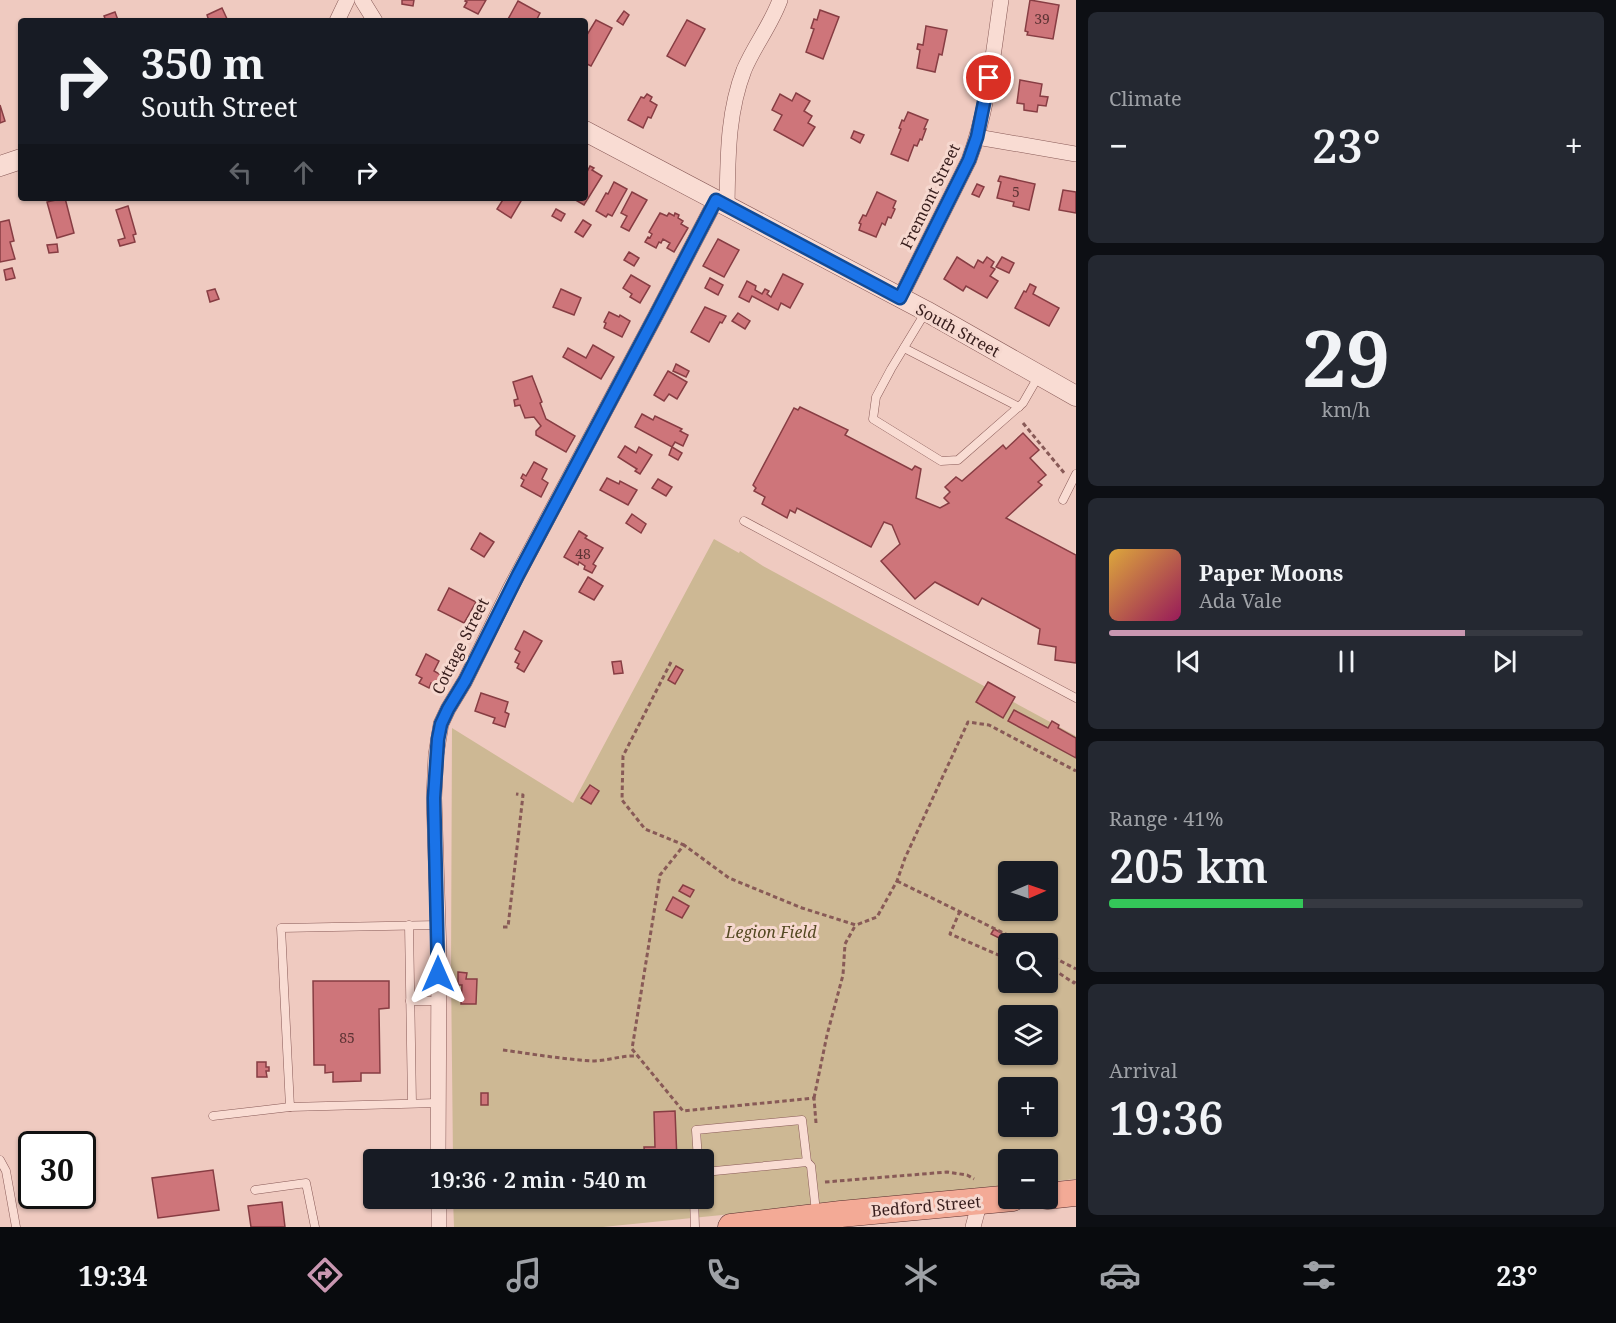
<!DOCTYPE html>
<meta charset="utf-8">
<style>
body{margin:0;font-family:"Noto Serif",serif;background:#242831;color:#f1f3f6;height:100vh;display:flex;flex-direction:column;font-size:22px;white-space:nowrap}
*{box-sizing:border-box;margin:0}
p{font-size:20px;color:#9ea1a6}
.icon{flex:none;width:33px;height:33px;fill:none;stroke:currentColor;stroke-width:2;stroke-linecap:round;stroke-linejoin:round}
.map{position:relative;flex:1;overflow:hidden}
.side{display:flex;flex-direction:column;gap:12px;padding:12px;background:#0d0f14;width:540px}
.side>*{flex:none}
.hud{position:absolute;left:18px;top:18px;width:570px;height:183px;border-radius:6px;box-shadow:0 2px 4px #0004;background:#171b24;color:#f1f3f6;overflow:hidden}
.needle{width:39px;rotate:88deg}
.fabs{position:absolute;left:998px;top:861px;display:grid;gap:12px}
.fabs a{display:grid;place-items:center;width:60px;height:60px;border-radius:6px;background:#171b24;box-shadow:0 2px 4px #0004;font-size:30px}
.speed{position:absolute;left:18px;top:1131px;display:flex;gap:12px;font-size:30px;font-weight:700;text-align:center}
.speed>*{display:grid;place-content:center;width:78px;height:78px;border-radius:50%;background:#171b24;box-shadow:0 2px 4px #0004;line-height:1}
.speed .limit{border:3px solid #111;border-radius:9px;background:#fff;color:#111}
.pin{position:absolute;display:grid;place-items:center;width:51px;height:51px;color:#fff;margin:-26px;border:3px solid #fff;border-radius:50%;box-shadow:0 2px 6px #0007}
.me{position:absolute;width:66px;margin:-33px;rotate:0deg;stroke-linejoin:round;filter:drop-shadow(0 0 4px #0008)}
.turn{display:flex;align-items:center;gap:21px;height:126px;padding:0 24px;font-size:27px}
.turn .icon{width:78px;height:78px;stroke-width:2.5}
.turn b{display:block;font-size:42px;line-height:51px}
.lanes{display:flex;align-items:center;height:57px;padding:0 24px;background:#0003;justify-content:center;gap:30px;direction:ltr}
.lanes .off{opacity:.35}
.big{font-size:45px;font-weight:600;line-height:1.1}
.side .card{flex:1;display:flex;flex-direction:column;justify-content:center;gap:9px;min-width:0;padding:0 21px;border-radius:9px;background:#242831}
.side .dial{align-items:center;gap:0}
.dial b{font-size:78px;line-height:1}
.song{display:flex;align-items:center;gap:18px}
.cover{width:72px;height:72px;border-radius:9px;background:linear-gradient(135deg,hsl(40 70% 55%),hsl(330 70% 35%))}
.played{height:6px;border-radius:3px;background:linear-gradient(90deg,#c997b1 75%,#363941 75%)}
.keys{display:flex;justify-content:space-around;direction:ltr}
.heat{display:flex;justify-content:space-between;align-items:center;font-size:33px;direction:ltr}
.charge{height:9px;border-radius:4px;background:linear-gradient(90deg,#34c759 41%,#363941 0)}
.trip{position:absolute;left:363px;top:1149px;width:351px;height:60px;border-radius:6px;background:#171b24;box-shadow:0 2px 4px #0004;font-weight:600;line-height:60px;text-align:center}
.tab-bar{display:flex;height:96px;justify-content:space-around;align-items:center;background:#090b0e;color:#9ea1a6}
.tab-bar .icon{width:42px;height:42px}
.tab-bar .current{color:#c997b1}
.tab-bar b{font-size:27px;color:#f1f3f6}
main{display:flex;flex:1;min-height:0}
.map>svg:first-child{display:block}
</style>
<main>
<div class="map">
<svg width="1076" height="1227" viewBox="0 0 1076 1227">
<rect width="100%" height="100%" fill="#efcac0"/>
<path fill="#cdb894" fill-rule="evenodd" d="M714,539L739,553L740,551L763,566L1076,736V1179L1047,1182V1160H1008V1186L603,1227H454L453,1199L704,1198V1160L453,1159L451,970L452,728L573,803ZM1008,872H1047V910H1008ZM1008,944H1047V982H1008ZM1008,1016H1047V1054H1008ZM1008,1088H1047V1126H1008Z"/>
<g fill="#ce757a" stroke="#873d43" stroke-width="1.5">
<path d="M402,0H414L413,6L402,4Z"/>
<path d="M466,0H486L478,14L464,7L467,2L465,1Z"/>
<path d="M1030,0L1059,5L1053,39L1027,35L1028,32L1025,31Z"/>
<path d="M518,1L540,13L536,21H507Z"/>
<path d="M222,8L228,21H209L207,15Z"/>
<path d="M820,10L839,17L823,59L806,52L814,29L811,28L814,19L817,20Z"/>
<path d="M624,11L629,15L623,25L617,21Z"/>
<path d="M115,12L118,20L106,21L104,16Z"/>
<path d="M596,20L612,28L591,66L585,63V38Z"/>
<path d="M687,20L705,29L685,66L667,56Z"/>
<path d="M926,26L947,30L942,55L939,54L935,72L917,68L920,50L917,49L918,44L923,45Z"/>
<path d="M1020,80L1042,84L1040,96L1048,97L1046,106L1038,105L1037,112L1024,110V104L1017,103Z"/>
<path d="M796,93L810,101L804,111L812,116L808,123L815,127L803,146L774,130L782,115L772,110L780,94L792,101Z"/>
<path d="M647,94L652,97L650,101L657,105L651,118L648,117L643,128L628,120L641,97L644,98Z"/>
<path d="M0,105L5,121L0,123Z"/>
<path d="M908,112L928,120L924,129H926L922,140L920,139L917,146L914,145L908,161L891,154L901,129L899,128L902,120L904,121Z"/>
<path d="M854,131L864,135L860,143L851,138Z"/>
<path d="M590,166L594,168L592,170L602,176L584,205L572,198H585V176Z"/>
<path d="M1000,176L1035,184L1029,210L1013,206L1014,202L997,198L1001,182L998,181Z"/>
<path d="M614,182L627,189L612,216L608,214L606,217L596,211L606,193L608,194Z"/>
<path d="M977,184L984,187L979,197L972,194Z"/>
<path d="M1063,190L1076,192V213L1059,210Z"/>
<path d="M632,192L647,200L629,231L621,227L627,216L621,213Z"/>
<path d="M877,192L896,201L893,208L895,209L891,218L888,217L885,225L882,223L876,237L859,230L861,224L859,223L863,215L866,216Z"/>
<path d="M65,198L74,233L57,238L47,202Z"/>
<path d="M504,198H516L521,201L511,218L497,209Z"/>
<path d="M128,206L136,234L133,235L135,242L120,246L118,240L125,238L116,210Z"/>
<path d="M556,209L565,214L561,221L552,216Z"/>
<path d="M660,213L667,216L669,213L674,216L675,213L679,215L678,218L683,221L681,224L688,228L674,252L667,248L670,243L663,239L661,243L659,242L656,248L645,242L648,237L650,238L652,234L649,232Z"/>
<path d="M9,220L14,241L10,242L15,259L0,262V222Z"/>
<path d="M583,220L591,225L583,237L575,232Z"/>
<path d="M718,239L739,250L724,277L703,266Z"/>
<path d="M57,244L58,252L49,253L47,245Z"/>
<path d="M629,252L639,258L634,266L624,260Z"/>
<path d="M957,257L974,268L978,260L983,263L987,257L994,262L991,267L995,269L990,276L998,281L987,298L966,286L963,291L944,279Z"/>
<path d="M1002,257L1014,263L1009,273L996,267Z"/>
<path d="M12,268L15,278L6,280L4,270Z"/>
<path d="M783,274L803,284L790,308L781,303L778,310L752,296L749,302L739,297L747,281L756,286L755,290L762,294L765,289L769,291L767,294L771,297Z"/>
<path d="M631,275L650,286L640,303L630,297L632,294L623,288Z"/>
<path d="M710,278L723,285L718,295L705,288Z"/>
<path d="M1030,284L1036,287L1033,294L1059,308L1049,326L1015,308L1024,291L1026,292Z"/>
<path d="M215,289L219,299L210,302L207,291Z"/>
<path d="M561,289L581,298L574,315L553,307Z"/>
<path d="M705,307L726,316L722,323L720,322L709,342L691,332Z"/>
<path d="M609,312L619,317L620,315L630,321L622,337L604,328L606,323L604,322Z"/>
<path d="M738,313L750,321L745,329L732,321Z"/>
<path d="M593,345L614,357L601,379L563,357L568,348L586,358Z"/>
<path d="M676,364L689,371L686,377L673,371Z"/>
<path d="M668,371L687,382L677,399L669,394L664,401L654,395Z"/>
<path d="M532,376L542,402L540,403L546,419L575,436L566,452L536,435V431L541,426L534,417L525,418L520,405L515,406L514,400L518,399L513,382Z"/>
<path d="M800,407L848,430L845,435L912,470L915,466L921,469L916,498L940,508L949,503L944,498L950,492L945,487L956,477L962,481L1003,445L1006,449L1023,433L1039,450L1030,458L1046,475L1038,482L1042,485L1006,518L1076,555V663L1055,660L1056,647L1038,644L1040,629L982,598L978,605L935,582L915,599L881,561L900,544L892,525L884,522L871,547L797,508L795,513L790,510L787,518L762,504L765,497L754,491L756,488L753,485L794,408L798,410Z"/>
<path d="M642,414L653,420L655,416L682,429L680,431L688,435L683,446L675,442L672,447L635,427Z"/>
<path d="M625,446L636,453L639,447L652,455L640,474L635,471L637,469L618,457Z"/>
<path d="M672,447L682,453L678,460L669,455Z"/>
<path d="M534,462L547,469L542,479L548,483L541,497L521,486L524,480L521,478L523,474L526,476Z"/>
<path d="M607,478L619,484L620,481L637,490L628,505L600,490Z"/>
<path d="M658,479L672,487L666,496L652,488Z"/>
<path d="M632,514L646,524L641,533L626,523Z"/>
<path d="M579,531L587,536L585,538L603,548L593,564L596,566L592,573L584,569L585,566L579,562L578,565L564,557Z"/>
<path d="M480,533L494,542L484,557L471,549Z"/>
<path d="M588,577L603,586L594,600L579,592Z"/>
<path d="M449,588L476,602L464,623L438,610Z"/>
<path d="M524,631L542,641L524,672L517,668L519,664L515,662L520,652L515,649Z"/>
<path d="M426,654L439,661L434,671L441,675L435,685L431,683L429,688L419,683L422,678L416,675Z"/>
<path d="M621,661L623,673L614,674L612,662Z"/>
<path d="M676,666L683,670L675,684L668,680Z"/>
<path d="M988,682L1015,697L1003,718L976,702Z"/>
<path d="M481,693L508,702L505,712L509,714L505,727L493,723L495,718L475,711Z"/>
<path d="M1014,710L1048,728L1052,721L1059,725L1058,728L1076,738V758L1008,721Z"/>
<path d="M590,785L599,791L591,804L581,798Z"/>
<path d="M683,885L694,890L690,897L679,891Z"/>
<path d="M673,897L689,906L682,918L666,910Z"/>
<path d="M994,929L1007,936L1005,941L991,934Z"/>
<path d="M458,972L467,973L466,979H477L476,1004H461L462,985H458Z"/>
<path d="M313,981H389V1008L379,1009L380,1073H361V1081L333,1082V1072L325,1073V1065H314Z"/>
<path d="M257,1062H266V1067H269V1071H266L267,1077H257Z"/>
<rect x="481" y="1093" width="7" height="12"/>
<path d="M675,1111L677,1160H645L644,1147H655L654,1112Z"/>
<path d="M213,1170L219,1210L158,1218L152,1178Z"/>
<path d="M282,1202L285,1227H251L248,1206Z"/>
</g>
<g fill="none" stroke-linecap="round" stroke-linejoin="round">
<defs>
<g id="service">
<path d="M925,313L891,369L876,397L873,419L941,461L958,460L1023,403L1038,377"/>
<path d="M904,348L1019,407"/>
<path d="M1063,500L1076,474"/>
<path d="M744,521L1076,698"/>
<path d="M409,925L412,1103"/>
<path d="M410,1001H438"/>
<path d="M437,1103L290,1107L281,928L438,925"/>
<path d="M213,1116L290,1107"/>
<path d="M0,1160L6,1171L16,1227"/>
<path d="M698,1160L696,1130L802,1120L807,1162"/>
<path d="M704,1172L807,1162L811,1166L816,1212"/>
<path d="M255,1190L306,1183L315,1227"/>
<path d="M694,1198L695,1227"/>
</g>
<g id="minor">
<path d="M362,0L375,21"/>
<path d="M337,21L347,0"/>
<path d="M977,137L1076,154"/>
<path d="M727,206C728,159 727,114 744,70C754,46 771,25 780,0"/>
<path d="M900,298L969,160C988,109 993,54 1001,0"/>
<path d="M438,1160L439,956L434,798L436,755L441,724L448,709L465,681L510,589L656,315L716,200"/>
<path d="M439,1198V1227"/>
<path d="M973,1227L980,1201"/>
</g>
<g id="tertiary">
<path d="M585,131L926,311L1076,396"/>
<path d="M0,166L21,159"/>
</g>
<g id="primary">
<path d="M1047,1196L1076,1193"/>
<path d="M731,1227L841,1214L1013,1198"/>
</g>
</defs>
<use href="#service" stroke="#885a57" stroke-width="9"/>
<use href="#minor" stroke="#885a57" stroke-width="16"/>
<use href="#tertiary" stroke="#885a57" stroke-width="21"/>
<use href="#primary" stroke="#552c2c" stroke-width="27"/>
<g stroke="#885a57" stroke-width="3" stroke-dasharray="4.5 3" stroke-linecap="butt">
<path d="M1023,423L1065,474"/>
<path d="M671,662L623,756L622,800L645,829L684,845"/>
<path d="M897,881L1026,944"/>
<path d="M960,911L950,934L1008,959"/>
<path d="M503,927H508L523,795L516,794"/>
<path d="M1047,954L1076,969"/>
<path d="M1047,976L1050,977L1051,968L1074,983L1076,979"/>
<path d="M503,1050C532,1054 562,1059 592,1061C607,1061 622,1055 638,1056"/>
<path d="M814,1098L827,1035L843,975L845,944L855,926"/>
<path d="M816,1123L814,1098L683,1111L632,1049L660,875L684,845L729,878L802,908L856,925L877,917L897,881L905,858L968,722L989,725L1076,771"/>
<path d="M825,1182L947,1172L967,1175L974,1179"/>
</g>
<use href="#service" stroke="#f9dcd3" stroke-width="8"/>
<use href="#minor" stroke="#f9dcd3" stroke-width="15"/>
<use href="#tertiary" stroke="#f9dcd3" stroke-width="20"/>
<use href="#primary" stroke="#f3aa96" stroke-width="26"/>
</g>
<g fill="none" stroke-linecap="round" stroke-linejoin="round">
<defs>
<path id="route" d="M438,974L434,798L438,739L441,724L448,709L465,681L518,575L656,315L716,200L900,298L969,160L977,137L989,78"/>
</defs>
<use href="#route" stroke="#114b97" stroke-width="15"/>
<use href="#route" stroke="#1a73e8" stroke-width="10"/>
</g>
<g text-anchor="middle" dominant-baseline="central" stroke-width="6" stroke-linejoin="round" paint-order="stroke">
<g font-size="14" fill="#5d3334">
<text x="1042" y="18">39</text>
<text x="1016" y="191">5</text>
<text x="583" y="553">48</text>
<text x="347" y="1037">85</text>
</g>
<g font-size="16" fill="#371d1c" stroke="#f6d8cf">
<text transform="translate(930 196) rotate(-64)">Fremont Street</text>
<text transform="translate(958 330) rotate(29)">South Street</text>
<text transform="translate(460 646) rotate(-63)">Cottage Street</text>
<text transform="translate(926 1206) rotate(-5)">Bedford Street</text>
</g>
<g font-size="16" font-style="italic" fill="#544922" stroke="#f6d8cf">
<text x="771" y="932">Legion Field</text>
</g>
</g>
</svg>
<div class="fabs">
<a><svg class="needle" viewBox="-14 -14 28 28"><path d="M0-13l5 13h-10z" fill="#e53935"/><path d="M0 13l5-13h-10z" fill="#9ea1a6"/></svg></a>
<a><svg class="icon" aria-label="search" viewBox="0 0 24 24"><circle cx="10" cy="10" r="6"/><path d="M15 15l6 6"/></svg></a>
<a><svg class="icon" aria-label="layers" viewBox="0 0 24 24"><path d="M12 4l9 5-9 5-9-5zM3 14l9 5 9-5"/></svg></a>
<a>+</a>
<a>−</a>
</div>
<div class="speed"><div class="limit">30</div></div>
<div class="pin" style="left:989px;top:78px;background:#d93025"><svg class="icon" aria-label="arrive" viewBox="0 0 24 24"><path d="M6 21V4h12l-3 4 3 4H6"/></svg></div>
<svg class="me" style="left:438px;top:974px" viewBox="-20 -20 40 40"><path d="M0-17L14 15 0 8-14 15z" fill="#1a73e8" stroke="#fff" stroke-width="4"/></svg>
<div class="trip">19:36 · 2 min · 540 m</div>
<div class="hud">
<div class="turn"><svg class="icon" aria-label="right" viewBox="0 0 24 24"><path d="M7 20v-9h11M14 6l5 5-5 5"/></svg><div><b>350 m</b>South Street</div></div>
<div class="lanes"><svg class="icon off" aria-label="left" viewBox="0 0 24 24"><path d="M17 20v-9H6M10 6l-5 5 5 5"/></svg><svg class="icon off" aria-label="ahead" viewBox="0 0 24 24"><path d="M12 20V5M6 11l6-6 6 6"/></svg><svg class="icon" aria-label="right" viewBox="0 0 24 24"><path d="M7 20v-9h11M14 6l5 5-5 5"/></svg></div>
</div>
</div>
<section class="side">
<div class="card"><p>Climate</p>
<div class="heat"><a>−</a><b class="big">23°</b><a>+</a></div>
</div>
<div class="card dial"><b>29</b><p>km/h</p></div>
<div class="card">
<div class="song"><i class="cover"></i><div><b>Paper Moons</b><p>Ada Vale</p></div></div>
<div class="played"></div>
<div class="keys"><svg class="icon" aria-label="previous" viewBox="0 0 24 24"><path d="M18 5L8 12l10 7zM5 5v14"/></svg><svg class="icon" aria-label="pause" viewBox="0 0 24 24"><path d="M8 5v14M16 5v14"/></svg><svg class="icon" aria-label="next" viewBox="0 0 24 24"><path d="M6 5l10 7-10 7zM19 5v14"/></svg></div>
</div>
<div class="card"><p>Range · 41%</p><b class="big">205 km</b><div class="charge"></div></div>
<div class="card"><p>Arrival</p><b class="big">19:36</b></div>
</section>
</main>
<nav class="tab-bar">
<b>19:34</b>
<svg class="icon current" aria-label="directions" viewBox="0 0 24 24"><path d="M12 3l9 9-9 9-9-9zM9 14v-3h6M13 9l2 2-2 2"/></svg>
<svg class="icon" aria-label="music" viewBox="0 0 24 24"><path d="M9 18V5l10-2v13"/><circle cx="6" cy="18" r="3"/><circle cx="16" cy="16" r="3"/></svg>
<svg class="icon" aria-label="phone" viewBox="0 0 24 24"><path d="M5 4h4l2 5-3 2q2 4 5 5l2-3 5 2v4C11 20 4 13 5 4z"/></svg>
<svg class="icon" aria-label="climate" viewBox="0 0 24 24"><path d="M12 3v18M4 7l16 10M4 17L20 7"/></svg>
<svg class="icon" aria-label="car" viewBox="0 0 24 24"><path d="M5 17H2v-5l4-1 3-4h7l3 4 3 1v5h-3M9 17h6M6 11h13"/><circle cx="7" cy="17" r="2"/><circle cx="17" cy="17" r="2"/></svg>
<svg class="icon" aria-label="filters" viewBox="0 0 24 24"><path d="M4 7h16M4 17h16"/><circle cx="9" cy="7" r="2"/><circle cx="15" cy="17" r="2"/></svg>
<b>23°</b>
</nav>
